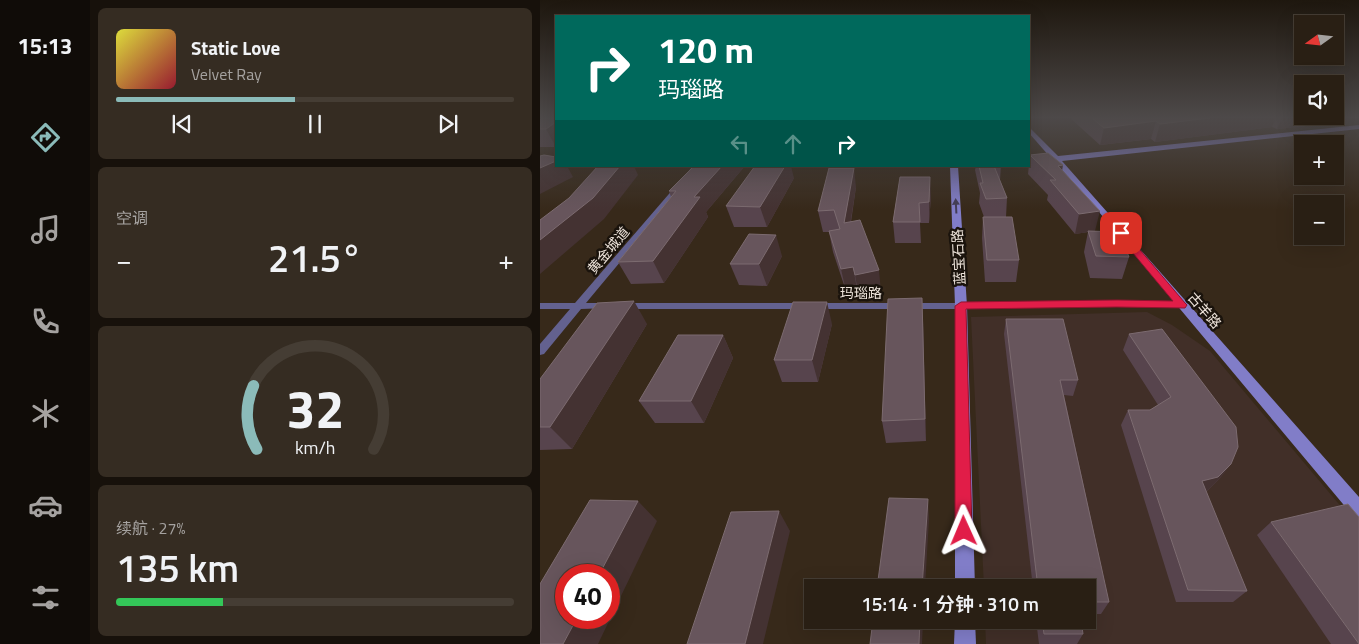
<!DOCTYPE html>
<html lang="zh">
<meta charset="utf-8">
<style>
body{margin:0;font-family:"Titillium Web","Noto Sans SC",sans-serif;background:#352c22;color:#f1f3f6;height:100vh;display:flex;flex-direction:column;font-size:19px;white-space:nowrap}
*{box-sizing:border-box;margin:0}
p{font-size:16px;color:#a5a2a0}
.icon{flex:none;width:28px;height:28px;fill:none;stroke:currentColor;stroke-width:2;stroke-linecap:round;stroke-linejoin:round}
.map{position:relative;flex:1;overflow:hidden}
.panel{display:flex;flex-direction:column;gap:8px;padding:8px;background:#17110b;width:450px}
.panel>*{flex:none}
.guide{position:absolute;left:15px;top:15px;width:475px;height:152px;border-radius:0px;box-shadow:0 5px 20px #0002,0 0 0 1px #453d34;background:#00695c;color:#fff;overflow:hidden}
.needle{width:32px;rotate:255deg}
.controls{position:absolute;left:754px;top:15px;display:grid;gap:10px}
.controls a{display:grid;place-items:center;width:50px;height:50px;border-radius:0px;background:#291f14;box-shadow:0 5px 20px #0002,0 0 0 1px #453d34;font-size:25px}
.speed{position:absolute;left:15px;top:564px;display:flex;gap:10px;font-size:25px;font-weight:700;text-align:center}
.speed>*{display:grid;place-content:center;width:65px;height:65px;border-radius:50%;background:#291f14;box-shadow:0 5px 20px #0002,0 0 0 1px #453d34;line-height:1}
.speed .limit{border:8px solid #d22;background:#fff;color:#111}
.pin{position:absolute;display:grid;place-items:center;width:42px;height:42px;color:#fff;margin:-21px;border-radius:10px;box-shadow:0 2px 8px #0006}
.me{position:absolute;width:55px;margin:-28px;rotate:359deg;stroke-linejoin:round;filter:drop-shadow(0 0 4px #0008)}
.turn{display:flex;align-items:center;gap:18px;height:105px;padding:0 20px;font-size:22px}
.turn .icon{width:65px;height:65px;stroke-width:2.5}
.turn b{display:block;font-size:35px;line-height:42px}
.lanes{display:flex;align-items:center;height:48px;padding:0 20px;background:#0003;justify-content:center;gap:25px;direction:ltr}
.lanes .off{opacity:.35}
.big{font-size:38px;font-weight:600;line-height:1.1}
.panel .widget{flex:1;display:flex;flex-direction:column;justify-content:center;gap:8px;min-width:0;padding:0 18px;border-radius:8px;background:#352c22}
.panel .dial{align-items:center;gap:0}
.dial svg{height:130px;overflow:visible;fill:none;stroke:#453d34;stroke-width:7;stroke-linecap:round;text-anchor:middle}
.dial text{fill:#f1f3f6;stroke:none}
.song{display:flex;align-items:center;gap:15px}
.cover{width:60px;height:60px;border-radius:8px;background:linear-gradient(135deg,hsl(60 70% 55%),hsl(350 70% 35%))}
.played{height:5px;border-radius:2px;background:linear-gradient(90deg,#8bbbb9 45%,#453d34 45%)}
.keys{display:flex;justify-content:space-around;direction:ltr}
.heat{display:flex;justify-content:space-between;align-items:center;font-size:28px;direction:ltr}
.charge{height:8px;border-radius:4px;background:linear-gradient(90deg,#34c759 27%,#453d34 0)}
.trip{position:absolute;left:264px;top:579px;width:292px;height:50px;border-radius:0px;background:#291f14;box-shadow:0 5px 20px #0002,0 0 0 1px #453d34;font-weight:600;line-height:50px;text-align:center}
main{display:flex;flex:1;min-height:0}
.tab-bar{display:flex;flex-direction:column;width:90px;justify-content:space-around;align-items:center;background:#100c08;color:#a5a2a0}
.tab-bar .icon{width:35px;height:35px}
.tab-bar .on{color:#8bbbb9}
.tab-bar b{font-size:22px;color:#f1f3f6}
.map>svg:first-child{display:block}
</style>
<main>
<nav class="tab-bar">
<b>15:13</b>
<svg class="icon on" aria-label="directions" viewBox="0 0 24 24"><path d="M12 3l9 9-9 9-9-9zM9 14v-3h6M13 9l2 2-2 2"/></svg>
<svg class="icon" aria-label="music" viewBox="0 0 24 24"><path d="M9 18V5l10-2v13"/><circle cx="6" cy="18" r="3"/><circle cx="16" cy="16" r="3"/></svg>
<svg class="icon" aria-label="phone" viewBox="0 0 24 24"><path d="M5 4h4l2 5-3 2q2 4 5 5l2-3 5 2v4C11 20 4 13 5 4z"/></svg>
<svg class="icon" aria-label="climate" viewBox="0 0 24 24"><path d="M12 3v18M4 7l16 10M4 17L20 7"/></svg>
<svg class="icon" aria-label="car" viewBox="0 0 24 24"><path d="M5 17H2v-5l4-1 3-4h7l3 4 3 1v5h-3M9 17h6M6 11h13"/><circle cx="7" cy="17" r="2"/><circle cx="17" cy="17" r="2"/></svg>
<svg class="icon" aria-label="filters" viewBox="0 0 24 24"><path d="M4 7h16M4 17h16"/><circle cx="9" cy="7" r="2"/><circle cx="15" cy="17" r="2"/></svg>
</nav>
<section class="panel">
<div class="widget">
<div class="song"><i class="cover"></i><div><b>Static Love</b><p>Velvet Ray</p></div></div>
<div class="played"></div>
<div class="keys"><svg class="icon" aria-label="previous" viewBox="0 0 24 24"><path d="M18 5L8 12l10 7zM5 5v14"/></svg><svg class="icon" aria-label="pause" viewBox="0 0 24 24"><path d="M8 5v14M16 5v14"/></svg><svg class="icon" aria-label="next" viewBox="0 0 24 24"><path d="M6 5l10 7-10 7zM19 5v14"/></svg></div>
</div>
<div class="widget"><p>空调</p>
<div class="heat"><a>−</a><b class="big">21.5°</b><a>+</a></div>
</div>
<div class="widget dial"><svg viewBox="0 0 100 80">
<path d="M14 69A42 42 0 1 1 86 69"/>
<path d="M14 69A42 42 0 0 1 12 30" stroke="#8bbbb9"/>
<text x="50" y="56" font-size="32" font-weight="700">32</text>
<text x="50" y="72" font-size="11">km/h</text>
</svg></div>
<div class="widget"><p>续航 · 27%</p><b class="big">135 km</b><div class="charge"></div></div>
</section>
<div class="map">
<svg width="819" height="644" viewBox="0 0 819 644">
<rect width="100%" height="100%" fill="#37291a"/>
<path fill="#412f28" d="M607,312L632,325L670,351L819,528V644H446L445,620H548V588L444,587L431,317Z"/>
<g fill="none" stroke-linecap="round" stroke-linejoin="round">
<g fill="#63618f" fill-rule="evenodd">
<path d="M153,166H160L46,303H66L71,306L69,308L41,309L4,354L0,355V344L30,309H0V303H35Z"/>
<path d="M577,300L642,302L647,305L642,308L577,306L421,309H83L78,306L83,303H421Z"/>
</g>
<g fill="#817dc8" fill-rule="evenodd">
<path d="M819,125V129L522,161L819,497V519L813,516L554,206L514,161H489V157H510L489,133V127L518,156Z"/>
<path d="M410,166H418L427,306L435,588H415V306Z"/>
<path d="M415,620H435L436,644H414Z"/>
</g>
</g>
<g fill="#57444d">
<path d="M16,118V147H0V120Z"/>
<path d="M530,118H778L775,125L737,129L732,127L615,142L611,139L560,145Z"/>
<path d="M490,155L522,171L555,231L589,257L582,279L550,278L544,252L548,232L535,234L507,200L508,195L488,174Z"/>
<path d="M154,166H204V167L166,212L168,217L124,283L91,284L78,262L131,197L129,191Z"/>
<path d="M436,166H461L460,180L467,198L466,217L479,260L476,282H445L442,238L443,217H444L439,203L440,193L435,170Z"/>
<path d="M360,177L391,196L389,223H380L381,243H355L353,222Z"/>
<path d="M254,178L227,227H194L186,206Z"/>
<path d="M316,187L311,222L341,292L319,297L317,289L306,291L293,252L289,232H283L278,211Z"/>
<path d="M242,256L227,286L199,285L190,264Z"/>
<path d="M466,319L538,380L533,396L524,395L569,602L561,614H548V588H493L464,334Z"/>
<path d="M383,320L386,441L346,443L342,421Z"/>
<path d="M107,324L32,449L0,450V379Z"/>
<path d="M292,324L278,382H242L234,360Z"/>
<path d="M589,334L691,464L680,478L666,492L707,591L693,602H636L581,425L588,410H610L618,405L583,350Z"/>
<path d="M183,335L193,358L164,423H115L99,401Z"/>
<path d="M731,522L819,644H791L717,535Z"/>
<path d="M496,620H541L543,634L537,644H499Z"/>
</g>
<g fill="#443232">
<path d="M670,118H736L732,127L615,142L620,124Z"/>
<path d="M742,118H778L775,125L737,129Z"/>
<path d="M616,121L611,139L560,145L564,128Z"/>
<path d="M16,122V147L6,129Z"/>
<path d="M16,161V166H27L33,177L0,194V168Z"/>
<path d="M523,165L520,185L518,166Z"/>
<path d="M80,166H94L98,175L64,219L0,274V240Z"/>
<path d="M182,166H204V167L166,212L168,217L124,283L113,261L154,197Z"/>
<path d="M245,166H251L254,178L227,227L220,207Z"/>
<path d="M314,168L316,187L307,244L304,223Z"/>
<path d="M390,177L391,196L389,223V202Z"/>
<path d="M560,211L555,231L535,234L539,214Z"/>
<path d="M236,235L242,256L227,286L219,264Z"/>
<path d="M313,267L317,289L306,291L301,269Z"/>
<path d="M339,270L341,292L319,297L315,275Z"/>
<path d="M382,298L383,320L386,441L385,419Z"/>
<path d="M94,301L107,324L32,449L10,427Z"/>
<path d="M287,302L292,324L278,382L272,360Z"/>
<path d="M183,335L193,358L164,423L151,401Z"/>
<path d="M691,464L680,478L667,491L652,496L662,481Z"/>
<path d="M388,499L389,519L385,588H382Z"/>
<path d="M98,501L117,521L58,644H23L37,618H69V575H59Z"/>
<path d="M239,511L250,531L223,644H205Z"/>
<path d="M380,620H383L382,644H379Z"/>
</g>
<g fill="#67555c" stroke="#7c6b70">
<path d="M2,118H16V122L6,129H0V120Z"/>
<path d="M552,118H670L620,124L616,121L564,128Z"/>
<path d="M508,153L523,165L518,166L560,211L539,214L510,180H516L490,155Z"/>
<path d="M4,155L16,157V161L0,168V156Z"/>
<path d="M58,166H80L53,198L0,240V220L29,198Z"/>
<path d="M154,166H182L154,197H160L113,261L78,262L136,191H129Z"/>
<path d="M215,166H245L220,207L186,206Z"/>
<path d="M439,166H454L467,198L446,199L440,183H443Z"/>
<path d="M289,168H314L304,223L320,220L339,270L315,275L313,267L301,269L289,231L300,229L294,210L278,211Z"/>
<path d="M360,177H390L389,202L379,203L380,222H353Z"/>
<path d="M443,217H472L479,260H447Z"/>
<path d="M548,231L579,232L589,257L556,256Z"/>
<path d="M209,234L236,235L219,264H190Z"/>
<path d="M382,298L385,419L342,421L348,299Z"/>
<path d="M94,301L10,427H0V379L57,303Z"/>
<path d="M253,302H287L272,360H234Z"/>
<path d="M466,319H523L538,380H520L569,602H548V588H498Z"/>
<path d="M622,329L696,427L698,447L691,464L678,477L662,481L707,591L648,590L588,410H610L631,397L589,334Z"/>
<path d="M138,335H183L151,401H99Z"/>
<path d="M349,498L388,499L382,588H337Z"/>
<path d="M50,500L98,501L59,575H26V618H37L23,644H0V584Z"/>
<path d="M808,504L819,517V644L731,522Z"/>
<path d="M239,511L205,644H147L191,512Z"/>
<path d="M333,620H380L379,644H330Z"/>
<path d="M502,620H541L543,634H504Z"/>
</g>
<defs><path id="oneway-solid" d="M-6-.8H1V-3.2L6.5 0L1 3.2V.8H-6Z" transform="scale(1.25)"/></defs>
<use fill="#433d57" href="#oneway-solid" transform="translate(416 206) rotate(-93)"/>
<linearGradient id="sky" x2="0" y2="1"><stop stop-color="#1e170e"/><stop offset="0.56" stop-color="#4d4949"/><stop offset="1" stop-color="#4d4949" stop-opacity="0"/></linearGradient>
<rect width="819" height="209" fill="url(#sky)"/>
<path fill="#e11d48" stroke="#92132f" d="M581,230L584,231L645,303L647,305L645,308L577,307L426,309L432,531L430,537L424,539L418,537L415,531V306L421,302L577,300L633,301L578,235V231Z"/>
<g text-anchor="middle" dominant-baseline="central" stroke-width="5" stroke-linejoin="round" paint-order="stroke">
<g font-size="14" fill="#ede3da" stroke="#1a130c">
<text transform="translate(68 250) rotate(-50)">黄金城道</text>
<text transform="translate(418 257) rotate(-93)">蓝宝石路</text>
<text x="321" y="292">玛瑙路</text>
<text transform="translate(665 310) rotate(49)">古羊路</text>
</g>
</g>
</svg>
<div class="controls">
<a><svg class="needle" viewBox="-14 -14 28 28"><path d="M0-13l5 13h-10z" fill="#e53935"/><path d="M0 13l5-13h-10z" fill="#a5a2a0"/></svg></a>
<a><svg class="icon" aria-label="sound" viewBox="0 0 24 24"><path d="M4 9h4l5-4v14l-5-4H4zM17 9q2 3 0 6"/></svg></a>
<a>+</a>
<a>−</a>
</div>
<div class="speed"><div class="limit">40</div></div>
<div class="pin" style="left:581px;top:233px;background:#d93025"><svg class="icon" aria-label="arrive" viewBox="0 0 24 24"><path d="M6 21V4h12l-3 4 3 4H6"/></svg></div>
<svg class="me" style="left:424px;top:531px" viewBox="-20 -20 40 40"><path d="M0-17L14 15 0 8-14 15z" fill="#e11d48" stroke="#fff" stroke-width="4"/></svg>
<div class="trip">15:14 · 1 分钟 · 310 m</div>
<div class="guide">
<div class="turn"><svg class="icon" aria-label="right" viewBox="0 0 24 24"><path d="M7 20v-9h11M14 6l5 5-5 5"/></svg><div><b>120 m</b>玛瑙路</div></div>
<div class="lanes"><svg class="icon off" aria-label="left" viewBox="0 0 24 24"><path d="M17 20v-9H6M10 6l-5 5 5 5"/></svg><svg class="icon off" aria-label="ahead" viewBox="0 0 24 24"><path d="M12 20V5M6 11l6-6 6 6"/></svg><svg class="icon" aria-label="right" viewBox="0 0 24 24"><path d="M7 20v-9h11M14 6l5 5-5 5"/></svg></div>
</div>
</div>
</main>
